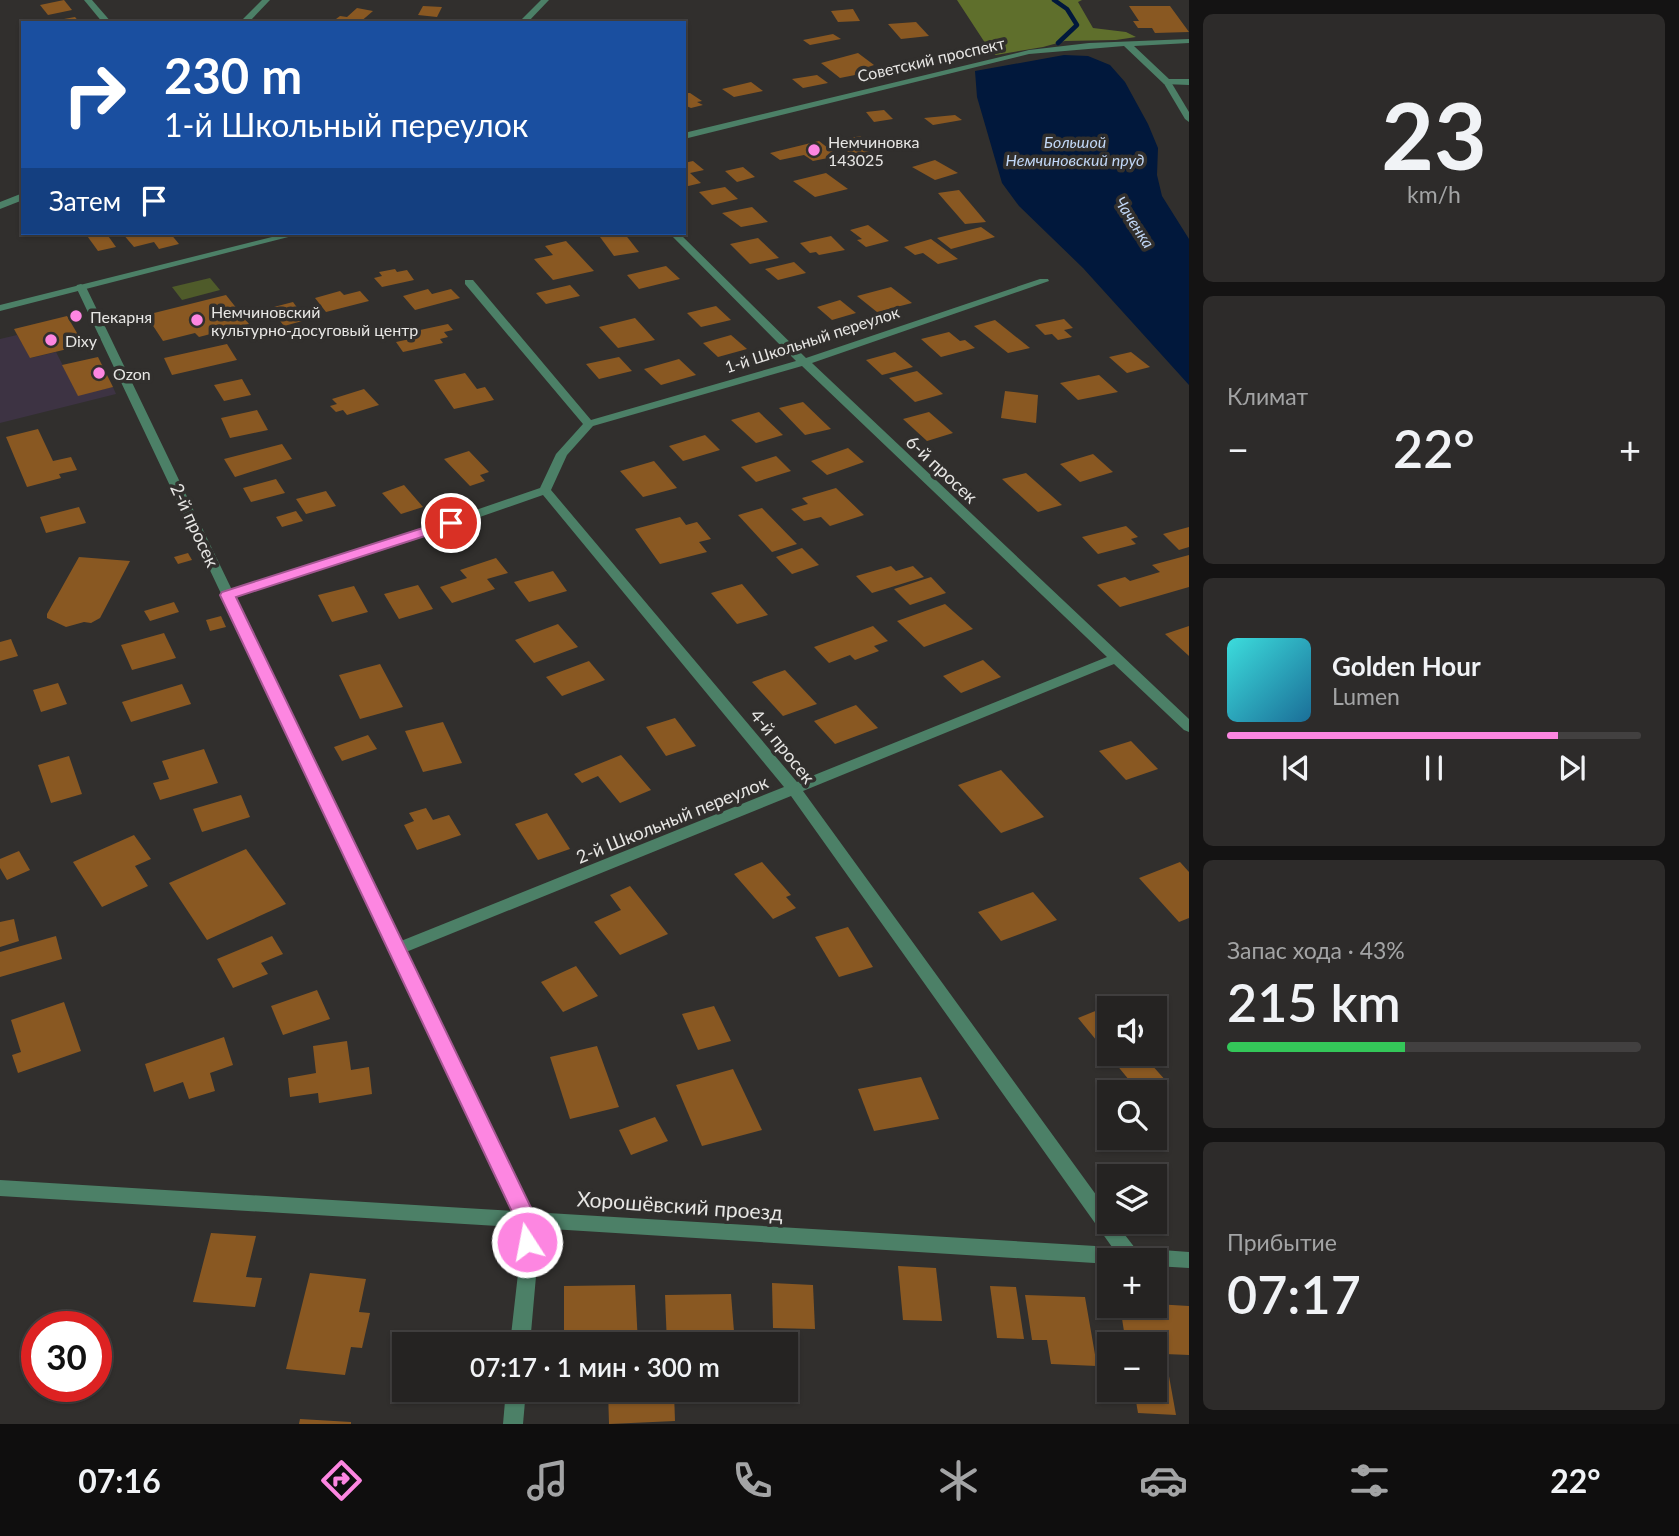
<!DOCTYPE html>
<html lang="ru">
<meta charset="utf-8">
<style>
body{margin:0;font-family:Lato,sans-serif;background:#2d2b2a;color:#f1f3f6;height:100vh;display:flex;flex-direction:column;font-size:26px;white-space:nowrap}
*{box-sizing:border-box;margin:0}
p{font-size:23px;color:#a3a4a5}
.icon{flex:none;width:38px;height:38px;fill:none;stroke:currentColor;stroke-width:2;stroke-linecap:round;stroke-linejoin:round}
.map{position:relative;flex:1;overflow:hidden}
.sheet{display:flex;flex-direction:column;gap:14px;padding:14px;background:#141313;width:490px}
.sheet>*{flex:none}
.top-card{position:absolute;left:21px;top:21px;width:665px;height:214px;border-radius:0px;box-shadow:0 2px 5px #0004,0 0 0 2px #424040;background:#1a4fa0;color:#fff;overflow:hidden}
.tools{position:absolute;left:1097px;top:996px;display:grid;gap:14px}
.tools a{display:grid;place-items:center;width:70px;height:70px;border-radius:0px;background:#252322;box-shadow:0 2px 5px #0004,0 0 0 2px #424040;font-size:35px}
.speed{position:absolute;left:21px;top:1311px;display:flex;gap:14px;font-size:35px;font-weight:700;text-align:center}
.speed>*{display:grid;place-content:center;width:91px;height:91px;border-radius:50%;background:#252322;box-shadow:0 2px 5px #0004,0 0 0 2px #424040;line-height:1}
.speed .limit{border:10px solid #d22;background:#fff;color:#111}
.pin{position:absolute;display:grid;place-items:center;width:60px;height:60px;color:#fff;margin:-30px;border:4px solid #fff;border-radius:50%;box-shadow:0 2px 7px #0007}
.me{position:absolute;width:77px;margin:-38px;rotate:349deg;stroke-linejoin:round;filter:drop-shadow(0 0 5px #0008)}
.turn{display:flex;align-items:center;gap:24px;height:147px;padding:0 28px;font-size:32px}
.turn .icon{width:91px;height:91px;stroke-width:2.5}
.turn b{display:block;font-size:49px;line-height:60px}
.then{display:flex;align-items:center;height:66px;padding:0 28px;background:#0003;gap:14px;font-size:26px}
.big{font-size:52px;font-weight:600;line-height:1.1}
.sheet .widget{flex:1;display:flex;flex-direction:column;justify-content:center;gap:10px;min-width:0;padding:0 24px;border-radius:10px;background:#2d2b2a}
.sheet .dial{align-items:center;gap:0}
.dial b{font-size:91px;line-height:1}
.song{display:flex;align-items:center;gap:21px}
.cover{width:84px;height:84px;border-radius:10px;background:linear-gradient(135deg,hsl(180 70% 55%),hsl(200 70% 35%))}
.played{height:7px;border-radius:4px;background:linear-gradient(90deg,#fd86e1 80%,#424040 80%)}
.keys{display:flex;justify-content:space-around;direction:ltr}
.heat{display:flex;justify-content:space-between;align-items:center;font-size:38px;direction:ltr}
.charge{height:10px;border-radius:5px;background:linear-gradient(90deg,#34c759 43%,#424040 0)}
.trip{position:absolute;left:392px;top:1332px;width:406px;height:70px;border-radius:0px;background:#252322;box-shadow:0 2px 5px #0004,0 0 0 2px #424040;font-weight:600;line-height:70px;text-align:center}
.menu{display:flex;height:112px;justify-content:space-around;align-items:center;background:#0f0e0e;color:#a3a4a5}
.menu .icon{width:49px;height:49px}
.menu .on{color:#fd86e1}
.menu b{font-size:32px;color:#f1f3f6}
main{display:flex;flex:1;min-height:0}
.map>svg:first-child{display:block}
</style>
<main>
<div class="map">
<svg width="1189" height="1424" viewBox="0 0 1189 1424">
<rect width="100%" height="100%" fill="#312f2d"/>
<path fill="#3d3343" d="M17,335L31,358L56,352L78,395L113,387L116,394L0,423V339Z"/>
<path fill="#4f5b2a" d="M210,278L220,290L182,300L172,287Z"/>
<path fill="#5f6f2c" d="M957,0H1082L1078,2L1093,28L1126,32L1136,37L1116,40L1065,41L1043,47L996,55L991,52Z"/>
<path fill="#01183c" d="M1064,55L1088,56L1110,65L1125,82L1148,124L1158,148L1157,175L1162,196L1189,239V385L1083,268L1019,206L1002,183L977,97L975,71Z"/>
<g fill="none" stroke-linecap="round" stroke-linejoin="round">
<path stroke="#01183c" stroke-width="4.5" d="M1054,0L1067,9L1077,25L1058,43"/>
</g>
<g fill="#895822">
<path d="M64,0L72,10L48,15L40,5Z"/>
<path d="M423,6L442,7L437,17L418,15Z"/>
<path d="M1129,6H1170L1189,32L1155,33L1152,28H1138L1133,21H1139Z"/>
<path d="M357,8L373,11L359,23L336,19L340,16L347,17Z"/>
<path d="M853,9L860,21L838,22L831,11Z"/>
<path d="M75,17L80,23L53,21Z"/>
<path d="M916,22L929,36L901,39L888,24Z"/>
<path d="M833,34L841,39L810,45L803,40Z"/>
<path d="M858,53L874,65L868,67L875,71L840,78L821,63Z"/>
<path d="M817,75L828,83L803,88L792,79Z"/>
<path d="M751,82L763,91L734,97L722,89Z"/>
<path d="M684,93H690L702,101L697,102L703,105L691,108L684,105Z"/>
<path d="M884,110L893,119L874,122L866,112Z"/>
<path d="M955,115L962,120L933,125L924,118Z"/>
<path d="M860,136L879,149L853,155L834,142Z"/>
<path d="M819,141L838,156L813,161L804,155L780,160L770,153Z"/>
<path d="M935,160L958,173L935,180L912,167Z"/>
<path d="M693,161L704,170L690,173L701,183L684,187V163Z"/>
<path d="M743,167L755,177L737,182L725,171Z"/>
<path d="M826,173L848,189L815,197L793,181Z"/>
<path d="M725,187L738,199L712,205L699,192Z"/>
<path d="M959,190L986,222L965,224L938,193Z"/>
<path d="M752,207L768,222L741,227L722,213Z"/>
<path d="M868,225L889,241L866,247L857,240L862,239L850,230Z"/>
<path d="M981,227L995,237L951,249L937,238Z"/>
<path d="M85,233H106L116,247L98,251Z"/>
<path d="M122,233H170L179,244L159,249L154,242L134,247Z"/>
<path d="M624,233L639,252L614,256L600,237Z"/>
<path d="M831,236L845,250L819,255L816,252L810,253L800,243Z"/>
<path d="M758,238L779,258L750,264L730,244Z"/>
<path d="M931,239L958,259L938,264L923,253L915,255L904,247Z"/>
<path d="M566,241L594,271L553,280L534,259L553,255L545,246Z"/>
<path d="M794,262L806,273L778,280L765,269Z"/>
<path d="M666,266L680,279L639,289L627,275Z"/>
<path d="M395,269L397,272L407,270L414,280L382,287L374,278L382,276L379,272Z"/>
<path d="M570,285L580,296L546,304L536,293Z"/>
<path d="M891,287L912,303L877,312L857,296Z"/>
<path d="M428,289L432,294L451,289L460,298L415,310L403,296Z"/>
<path d="M340,291L344,295L360,291L369,301L326,312L315,298Z"/>
<path d="M226,295L249,324L199,337L195,333L163,341L146,315Z"/>
<path d="M840,300L856,313L832,320L817,307Z"/>
<path d="M293,302L306,320L284,326L270,308Z"/>
<path d="M716,306L731,320L701,327L687,313Z"/>
<path d="M67,316L84,345L30,358L14,329Z"/>
<path d="M635,318L655,340L618,348L599,327Z"/>
<path d="M1064,319L1073,328L1064,330L1072,337L1058,340L1052,334L1045,335L1035,325Z"/>
<path d="M995,320L1030,348L1008,353L974,326Z"/>
<path d="M448,324L453,330L444,332L448,337L440,339L443,343L403,352L396,342L410,339L406,333Z"/>
<path d="M949,332L960,341L965,340L975,348L941,357L921,339Z"/>
<path d="M731,335L747,349L718,357L703,343Z"/>
<path d="M227,344L237,360L172,375L164,358Z"/>
<path d="M895,352L913,367L882,375L866,360Z"/>
<path d="M1131,352L1150,367L1127,373L1109,357Z"/>
<path d="M98,357L113,387L78,396L62,365Z"/>
<path d="M619,357L632,371L599,379L586,364Z"/>
<path d="M679,359L696,375L661,385L644,369Z"/>
<path d="M917,371L943,394L915,402L889,378Z"/>
<path d="M465,373L477,389L485,387L494,400L454,409L434,380Z"/>
<path d="M1099,375L1118,392L1078,400L1060,383Z"/>
<path d="M242,379L251,395L224,401L214,385Z"/>
<path d="M364,389L379,405L347,415L343,410L336,412L330,406L337,404L332,399Z"/>
<path d="M1005,391L1038,395L1036,423L1001,418Z"/>
<path d="M803,402L831,429L805,435L779,408Z"/>
<path d="M257,410L268,430L230,438L221,418Z"/>
<path d="M759,412L783,435L756,443L731,420Z"/>
<path d="M929,412L953,433L927,441L903,419Z"/>
<path d="M38,429L53,461L71,457L77,470L59,474L61,478L27,487L6,437Z"/>
<path d="M705,435L720,450L683,461L669,446Z"/>
<path d="M282,444L292,459L235,477L224,459Z"/>
<path d="M848,448L864,462L827,475L811,461Z"/>
<path d="M469,451L489,472L480,475L485,481L470,486L444,459Z"/>
<path d="M1093,454L1113,472L1080,482L1060,464Z"/>
<path d="M776,456L791,471L756,482L741,467Z"/>
<path d="M654,461L677,488L643,497L620,471Z"/>
<path d="M1026,473L1062,505L1038,512L1002,479Z"/>
<path d="M276,479L285,493L251,502L243,488Z"/>
<path d="M404,485L423,507L401,514L382,493Z"/>
<path d="M836,488L864,515L830,526L821,517L804,521L791,509L808,504L802,498Z"/>
<path d="M326,491L336,506L306,514L296,499Z"/>
<path d="M79,507L86,523L46,533L40,517Z"/>
<path d="M762,508L797,544L772,552L738,515Z"/>
<path d="M296,511L303,521L282,527L276,517Z"/>
<path d="M680,517L686,525L697,522L711,539L699,542L707,552L660,564L635,529Z"/>
<path d="M1126,526L1138,537L1131,539L1136,544L1098,554L1082,537Z"/>
<path d="M1189,527V547L1179,550L1163,534Z"/>
<path d="M802,548L819,565L792,574L776,557Z"/>
<path d="M188,553L192,560L178,564L174,557Z"/>
<path d="M1189,555V587L1120,607L1097,585L1125,577L1130,581L1160,572L1152,565Z"/>
<path d="M79,557L130,561L100,618L91,623L84,622L66,627L47,618V614Z"/>
<path d="M496,558L508,573L487,579L495,589L452,603L440,587L467,578L460,570Z"/>
<path d="M891,566L896,571L913,566L924,577L872,593L856,576Z"/>
<path d="M553,571L567,591L529,602L514,582Z"/>
<path d="M931,577L946,593L910,605L894,589Z"/>
<path d="M742,584L768,615L737,624L711,593Z"/>
<path d="M418,585L433,609L399,619L384,594Z"/>
<path d="M354,586L368,612L332,622L318,595Z"/>
<path d="M174,602L179,612L150,621L144,611Z"/>
<path d="M945,604L973,629L924,647L897,621Z"/>
<path d="M221,616L226,627L210,631L206,620Z"/>
<path d="M558,624L578,647L534,663L515,640Z"/>
<path d="M873,626L888,641L874,646L879,651L855,660L850,655L829,663L814,647Z"/>
<path d="M1189,626V656L1165,634Z"/>
<path d="M164,633L176,658L132,670L121,645Z"/>
<path d="M11,639L18,656L0,661V642Z"/>
<path d="M983,660L1001,677L961,693L943,676Z"/>
<path d="M589,661L605,680L562,696L546,677Z"/>
<path d="M380,664L403,707L360,719L339,675Z"/>
<path d="M785,670L817,704L783,716L752,682Z"/>
<path d="M58,683L67,704L41,712L33,690Z"/>
<path d="M182,684L191,704L131,722L122,702Z"/>
<path d="M856,705L878,728L835,744L814,721Z"/>
<path d="M675,718L696,746L666,756L646,727Z"/>
<path d="M443,722L462,763L423,772L405,731Z"/>
<path d="M368,735L377,749L342,761L334,747Z"/>
<path d="M1131,741L1158,769L1126,780L1099,751Z"/>
<path d="M204,749L218,783L160,800L153,783L169,779L162,761Z"/>
<path d="M621,755L651,790L620,803L598,776L582,783L574,774Z"/>
<path d="M69,756L82,794L51,803L38,765Z"/>
<path d="M1001,770L1044,817L1001,833L958,785Z"/>
<path d="M241,795L250,817L202,832L193,809Z"/>
<path d="M426,808L433,820L449,815L461,835L417,850L404,825L414,821L409,813Z"/>
<path d="M547,813L570,849L538,860L515,824Z"/>
<path d="M134,835L151,859L135,866L148,886L102,907L73,862Z"/>
<path d="M246,849L286,904L207,940L169,883Z"/>
<path d="M19,851L30,870L7,880L0,868V859Z"/>
<path d="M762,862L791,895L786,897L796,908L773,919L734,874Z"/>
<path d="M1180,862L1189,872V918L1179,922L1139,878Z"/>
<path d="M630,886L668,934L620,955L594,922L621,910L610,895Z"/>
<path d="M1033,892L1057,920L1001,941L978,912Z"/>
<path d="M14,919L19,941L0,947V922Z"/>
<path d="M848,927L873,967L839,977L815,937Z"/>
<path d="M56,936L62,959L0,977V952Z"/>
<path d="M272,936L283,954L261,963L268,974L233,988L217,959Z"/>
<path d="M576,966L598,996L563,1012L541,982Z"/>
<path d="M317,990L330,1019L283,1035L271,1006Z"/>
<path d="M1130,997L1139,1008H1110V1054H1142L1167,1082L1144,1092H1139L1078,1018Z"/>
<path d="M64,1002L81,1051L18,1073L12,1055L21,1052L11,1020Z"/>
<path d="M714,1006L731,1041L698,1050L682,1014Z"/>
<path d="M224,1037L233,1065L210,1073L215,1091L189,1099L183,1082L154,1092L145,1064Z"/>
<path d="M347,1041L351,1070L369,1067L372,1094L319,1103L318,1093L290,1097L288,1078L316,1073L313,1046Z"/>
<path d="M597,1046L619,1107L570,1119L550,1057Z"/>
<path d="M733,1069L762,1130L702,1146L676,1085Z"/>
<path d="M921,1077L939,1119L874,1131L858,1089Z"/>
<path d="M655,1117L668,1141L631,1155L619,1130Z"/>
<path d="M211,1233L256,1236L246,1277L262,1278L255,1307L193,1302Z"/>
<path d="M898,1266L936,1268L942,1321L903,1320Z"/>
<path d="M310,1273L366,1279L359,1312L370,1313L362,1348L351,1347L345,1375L286,1369Z"/>
<path d="M772,1283L813,1285L815,1329L773,1328Z"/>
<path d="M635,1285L638,1344H564V1286Z"/>
<path d="M990,1286L1016,1287L1024,1339L997,1338Z"/>
<path d="M731,1294L735,1344H667L665,1295Z"/>
<path d="M1025,1295L1085,1297L1097,1366L1051,1364L1047,1340H1032Z"/>
<path d="M1155,1304L1189,1306V1355L1165,1354L1176,1415L1138,1413L1134,1390H1155V1344H1126L1120,1306Z"/>
<path d="M608,1390L674,1393L675,1421L609,1424Z"/>
<path d="M300,1419L351,1422V1424H299Z"/>
</g>
<g fill="none" stroke-linecap="round" stroke-linejoin="round">
<g fill="#4c8067" fill-rule="evenodd">
<path d="M84,0H92L112,23H103Z"/>
<path d="M541,0H549L527,23H518Z"/>
<path d="M1167,79L1171,82L1189,112V122L1185,119L1163,82Z"/>
<path d="M669,233H679L806,358L1040,279H1048L1049,281L812,363L1189,719V732L1184,730L1114,664L803,791L1110,1214V1222H1115L1135,1248L1189,1252V1268L1155,1266V1260H1110V1264L535,1228L537,1265L530,1344H510L519,1265L516,1227L0,1196V1180L513,1211L76,287L77,285L81,284L86,287L232,590L400,536L540,488L556,454L583,424L465,284V280H473L591,420L796,361ZM802,366L1107,657L797,782L551,490L567,455L593,426ZM543,495L784,787L401,941L235,597L408,542ZM791,796L1112,1247L531,1212L406,952Z"/>
<path d="M506,1390H526L523,1424H503Z"/>
</g>
<g fill="#4c8067" fill-rule="evenodd">
<path d="M262,0H270L248,23H239Z"/>
<path d="M1189,39V43L1134,46L1169,79H1189V85L1164,84L1124,46L1029,54L684,139V133L1029,50L1089,43Z"/>
<path d="M23,193V200L0,209V202Z"/>
<path d="M288,233H304L0,311V305Z"/>
</g>
</g>
<path fill="#fd86e1" stroke="#a45792" stroke-width="2" d="M451,519L456,520V526L236,597L536,1218L537,1242L534,1248L527,1251L519,1248L516,1242L515,1218L220,595L222,592Z"/>
<g fill="#fd86e1" stroke="#312f2d" stroke-width="2.5">
<circle cx="814" cy="150" r="7"/>
<circle cx="76" cy="316" r="7"/>
<circle cx="197" cy="320" r="7"/>
<circle cx="51" cy="340" r="7"/>
<circle cx="99" cy="373" r="7"/>
</g>
<g text-anchor="middle" dominant-baseline="central" stroke-width="7" stroke-linejoin="round" paint-order="stroke">
<g font-size="16" fill="#e7e6e4" stroke="#312f2d">
<text transform="translate(931 59) rotate(-13)">Советский проспект</text>
<text transform="translate(812 339) rotate(-18)">1-й Школьный переулок</text>
</g>
<g font-size="16" fill="#e7e6e4" stroke="#312f2d" text-anchor="start">
<text x="828" y="141">Немчиновка<tspan x="828" dy="18">143025</tspan></text>
<text x="211" y="311">Немчиновский<tspan x="211" dy="18">культурно-досуговый центр</tspan></text>
<text x="90" y="316">Пекарня</text>
<text x="65" y="340">Dixy</text>
<text x="113" y="373">Ozon</text>
</g>
<g font-size="16" font-style="italic" fill="#c1d7f6" stroke="#312f2d">
<text x="1075" y="141">Большой<tspan x="1075" dy="18">Немчиновский пруд</tspan></text>
<text transform="translate(1135 222) rotate(57)">Чаченка</text>
</g>
<g font-size="18" fill="#e7e6e4" stroke="#312f2d">
<text transform="translate(942 469) rotate(43)">6-й просек</text>
<text transform="translate(195 525) rotate(65)">2-й просек</text>
<text transform="translate(783 746) rotate(51)">4-й просек</text>
<text transform="translate(672 819) rotate(-22)">2-й Школьный переулок</text>
</g>
<g font-size="21" fill="#e7e6e4" stroke="#312f2d">
<text transform="translate(680 1205) rotate(4)">Хорошёвский проезд</text>
</g>
</g>
</svg>
<div class="tools">
<a><svg class="icon" aria-label="sound" viewBox="0 0 24 24"><path d="M4 9h4l5-4v14l-5-4H4zM17 9q2 3 0 6"/></svg></a>
<a><svg class="icon" aria-label="search" viewBox="0 0 24 24"><circle cx="10" cy="10" r="6"/><path d="M15 15l6 6"/></svg></a>
<a><svg class="icon" aria-label="layers" viewBox="0 0 24 24"><path d="M12 4l9 5-9 5-9-5zM3 14l9 5 9-5"/></svg></a>
<a>+</a>
<a>−</a>
</div>
<div class="speed"><div class="limit">30</div></div>
<div class="pin" style="left:451px;top:523px;background:#d93025"><svg class="icon" aria-label="arrive" viewBox="0 0 24 24"><path d="M6 21V4h12l-3 4 3 4H6"/></svg></div>
<svg class="me" style="left:527px;top:1242px" viewBox="-20 -20 40 40"><circle r="17" fill="#fd86e1" stroke="#fff" stroke-width="3"/><path d="M0-11L8 9 0 5-8 9z" fill="#fff"/></svg>
<div class="trip">07:17 · 1 мин · 300 m</div>
<div class="top-card">
<div class="turn"><svg class="icon" aria-label="right" viewBox="0 0 24 24"><path d="M7 20v-9h11M14 6l5 5-5 5"/></svg><div><b>230 m</b>1-й Школьный переулок</div></div>
<div class="then">Затем<svg class="icon" aria-label="arrive" viewBox="0 0 24 24"><path d="M6 21V4h12l-3 4 3 4H6"/></svg></div>
</div>
</div>
<section class="sheet">
<div class="widget dial"><b>23</b><p>km/h</p></div>
<div class="widget"><p>Климат</p>
<div class="heat"><a>−</a><b class="big">22°</b><a>+</a></div>
</div>
<div class="widget">
<div class="song"><i class="cover"></i><div><b>Golden Hour</b><p>Lumen</p></div></div>
<div class="played"></div>
<div class="keys"><svg class="icon" aria-label="previous" viewBox="0 0 24 24"><path d="M18 5L8 12l10 7zM5 5v14"/></svg><svg class="icon" aria-label="pause" viewBox="0 0 24 24"><path d="M8 5v14M16 5v14"/></svg><svg class="icon" aria-label="next" viewBox="0 0 24 24"><path d="M6 5l10 7-10 7zM19 5v14"/></svg></div>
</div>
<div class="widget"><p>Запас хода · 43%</p><b class="big">215 km</b><div class="charge"></div></div>
<div class="widget"><p>Прибытие</p><b class="big">07:17</b></div>
</section>
</main>
<nav class="menu">
<b>07:16</b>
<svg class="icon on" aria-label="directions" viewBox="0 0 24 24"><path d="M12 3l9 9-9 9-9-9zM9 14v-3h6M13 9l2 2-2 2"/></svg>
<svg class="icon" aria-label="music" viewBox="0 0 24 24"><path d="M9 18V5l10-2v13"/><circle cx="6" cy="18" r="3"/><circle cx="16" cy="16" r="3"/></svg>
<svg class="icon" aria-label="phone" viewBox="0 0 24 24"><path d="M5 4h4l2 5-3 2q2 4 5 5l2-3 5 2v4C11 20 4 13 5 4z"/></svg>
<svg class="icon" aria-label="climate" viewBox="0 0 24 24"><path d="M12 3v18M4 7l16 10M4 17L20 7"/></svg>
<svg class="icon" aria-label="car" viewBox="0 0 24 24"><path d="M5 17H2v-5l4-1 3-4h7l3 4 3 1v5h-3M9 17h6M6 11h13"/><circle cx="7" cy="17" r="2"/><circle cx="17" cy="17" r="2"/></svg>
<svg class="icon" aria-label="filters" viewBox="0 0 24 24"><path d="M4 7h16M4 17h16"/><circle cx="9" cy="7" r="2"/><circle cx="15" cy="17" r="2"/></svg>
<b>22°</b>
</nav>
